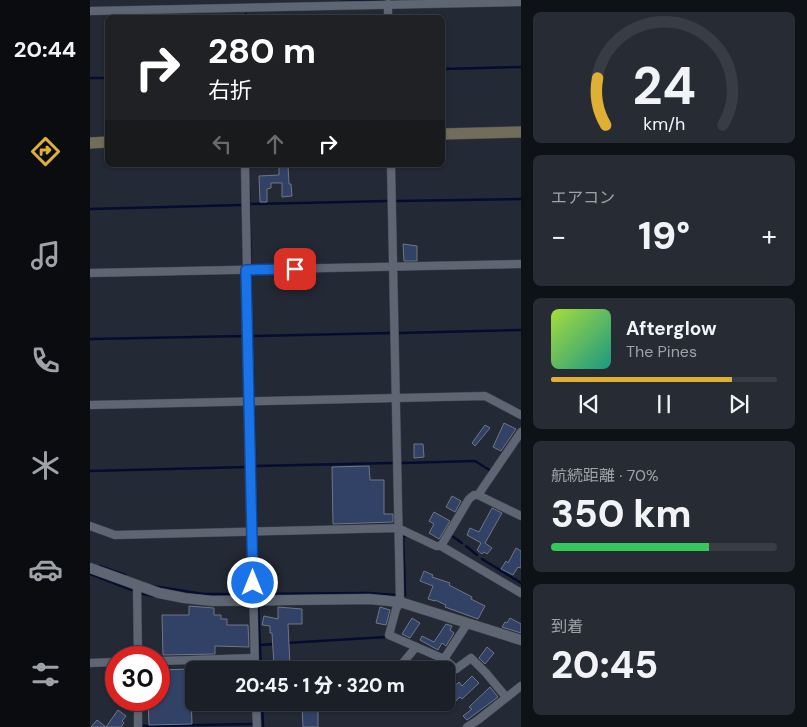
<!DOCTYPE html>
<html lang="ja">
<meta charset="utf-8">
<style>
body{margin:0;font-family:"DM Sans","Noto Sans JP",sans-serif;background:#272c34;color:#f1f3f6;height:100vh;display:flex;flex-direction:column;font-size:19px;white-space:nowrap}
*{box-sizing:border-box;margin:0}
p{font-size:16px;color:#9fa2a8}
.icon{flex:none;width:28px;height:28px;fill:none;stroke:currentColor;stroke-width:2;stroke-linecap:round;stroke-linejoin:round}
.map{position:relative;flex:1;overflow:hidden}
.drawer{display:flex;flex-direction:column;gap:12px;padding:12px;background:#0e1116;width:286px}
.drawer>*{flex:none}
.hud{position:absolute;left:15px;top:15px;width:340px;height:152px;border-radius:8px;box-shadow:0 1px 4px #0004,0 0 0 1px #383d45;background:#202124;color:#fff;overflow:hidden}
.speed{position:absolute;left:15px;top:646px;display:flex;gap:10px;font-size:25px;font-weight:700;text-align:center}
.speed>*{display:grid;place-content:center;width:65px;height:65px;border-radius:50%;background:#1a1f28;box-shadow:0 1px 4px #0004,0 0 0 1px #383d45;line-height:1}
.speed .limit{border:8px solid #d22;background:#fff;color:#111}
.pin{position:absolute;display:grid;place-items:center;width:42px;height:42px;color:#fff;margin:-21px;border-radius:10px;box-shadow:0 2px 8px #0006}
.me{position:absolute;width:55px;margin:-28px;rotate:0deg;stroke-linejoin:round;filter:drop-shadow(0 0 4px #0008)}
.turn{display:flex;align-items:center;gap:18px;height:105px;padding:0 20px;font-size:22px}
.turn .icon{width:65px;height:65px;stroke-width:2.5}
.turn b{display:block;font-size:35px;line-height:42px}
.lanes{display:flex;align-items:center;height:48px;padding:0 20px;background:#0003;justify-content:center;gap:25px;direction:ltr}
.lanes .off{opacity:.35}
.big{font-size:38px;font-weight:800;line-height:1.1}
.drawer .tile{flex:1;display:flex;flex-direction:column;justify-content:center;gap:8px;min-width:0;padding:0 18px;border-radius:8px;background:#272c34}
.drawer .dial{align-items:center;gap:0}
.dial svg{height:130px;overflow:visible;fill:none;stroke:#383d45;stroke-width:7;stroke-linecap:round;text-anchor:middle}
.dial text{fill:#f1f3f6;stroke:none}
.song{display:flex;align-items:center;gap:15px}
.cover{width:60px;height:60px;border-radius:8px;background:linear-gradient(135deg,hsl(80 70% 55%),hsl(170 70% 35%))}
.played{height:5px;border-radius:2px;background:linear-gradient(90deg,#e0b034 80%,#383d45 80%)}
.keys{display:flex;justify-content:space-around;direction:ltr}
.heat{display:flex;justify-content:space-between;align-items:center;font-size:28px;direction:ltr}
.charge{height:8px;border-radius:4px;background:linear-gradient(90deg,#34c759 70%,#383d45 0)}
.trip{position:absolute;left:95px;top:661px;width:270px;height:50px;border-radius:8px;background:#1a1f28;box-shadow:0 1px 4px #0004,0 0 0 1px #383d45;font-weight:800;line-height:50px;text-align:center}
main{display:flex;flex:1;min-height:0}
.tabs{display:flex;flex-direction:column;width:90px;justify-content:space-around;align-items:center;background:#0a0c10;color:#9fa2a8}
.tabs .icon{width:35px;height:35px}
.tabs .active{color:#e0b034}
.tabs b{font-size:22px;color:#f1f3f6}
.map>svg:first-child{display:block}
</style>
<main>
<nav class="tabs">
<b>20:44</b>
<svg class="icon active" aria-label="directions" viewBox="0 0 24 24"><path d="M12 3l9 9-9 9-9-9zM9 14v-3h6M13 9l2 2-2 2"/></svg>
<svg class="icon" aria-label="music" viewBox="0 0 24 24"><path d="M9 18V5l10-2v13"/><circle cx="6" cy="18" r="3"/><circle cx="16" cy="16" r="3"/></svg>
<svg class="icon" aria-label="phone" viewBox="0 0 24 24"><path d="M5 4h4l2 5-3 2q2 4 5 5l2-3 5 2v4C11 20 4 13 5 4z"/></svg>
<svg class="icon" aria-label="climate" viewBox="0 0 24 24"><path d="M12 3v18M4 7l16 10M4 17L20 7"/></svg>
<svg class="icon" aria-label="car" viewBox="0 0 24 24"><path d="M5 17H2v-5l4-1 3-4h7l3 4 3 1v5h-3M9 17h6M6 11h13"/><circle cx="7" cy="17" r="2"/><circle cx="17" cy="17" r="2"/></svg>
<svg class="icon" aria-label="filters" viewBox="0 0 24 24"><path d="M4 7h16M4 17h16"/><circle cx="9" cy="7" r="2"/><circle cx="15" cy="17" r="2"/></svg>
</nav>
<div class="map">
<svg width="431" height="727" viewBox="0 0 431 727">
<rect width="100%" height="100%" fill="#232935"/>
<g fill="none" stroke-linecap="round" stroke-linejoin="round">
<g stroke="#040d2e" stroke-width="2.5">
<path d="M250,2L343,0"/>
<path d="M156,14V18"/>
<path d="M352,69L431,67"/>
<path d="M0,78H18"/>
<path d="M159,189L168,594L278,593L305,595"/>
<path d="M307,201L431,199"/>
<path d="M159,204L298,201"/>
<path d="M0,209L152,205"/>
<path d="M309,333L431,330"/>
<path d="M162,336L301,333"/>
<path d="M0,339L155,336"/>
<path d="M312,463L385,461L401,471"/>
<path d="M165,466L303,463"/>
<path d="M0,471L157,467"/>
<path d="M362,536L372,543"/>
<path d="M376,546L387,555"/>
<path d="M392,559L431,583"/>
<path d="M10,566L35,575"/>
<path d="M0,574L42,590"/>
<path d="M63,586L113,594H159"/>
<path d="M50,593L63,596"/>
<path d="M315,595L313,537L318,535"/>
<path d="M168,604L171,670"/>
<path d="M196,643L296,637"/>
<path d="M170,645L185,644"/>
<path d="M172,702L173,727"/>
<path d="M52,726L162,724"/>
</g>
</g>
<g fill="#324166" stroke="#707685">
<path d="M189,165H198L199,184H201L202,196L192,197V183H181V188L177,189V202H170L169,176L189,175Z"/>
<path d="M313,244L327,246V261H314Z"/>
<path d="M414,423L426,429L411,451L403,447Z"/>
<path d="M395,425L400,428L385,446L382,443Z"/>
<path d="M324,444H333L334,457L324,458Z"/>
<path d="M279,466L280,480H294V514H303V522L243,524L242,467Z"/>
<path d="M362,496L371,501L365,512L356,507Z"/>
<path d="M402,508L412,513L395,543L402,548L397,554L394,552L392,554L387,550L391,543L377,535L380,528L389,532Z"/>
<path d="M344,512L360,521L349,539L339,533L344,524L339,521Z"/>
<path d="M426,548L431,551V568L428,567L423,575L411,569L416,561L418,563Z"/>
<path d="M334,571L343,575L342,577L360,583L359,585L382,597L381,599L395,606L388,619L355,607L356,605L345,600V601L338,599L343,586L330,581Z"/>
<path d="M99,606L124,608V615H131V619H137V625H158L159,647L125,646V654L73,655L72,615H99Z"/>
<path d="M188,607L212,609V624H198L200,666H184L182,633H180V626L172,625L174,616L188,619Z"/>
<path d="M290,607L300,610L296,625L286,623Z"/>
<path d="M322,618L330,623L320,638L312,634Z"/>
<path d="M420,618L431,624V633L412,627L415,622L417,623Z"/>
<path d="M356,624L362,626L360,630L364,633L356,646L352,643L348,650L330,640L332,636L344,642Z"/>
<path d="M397,647L404,653L395,664L389,658Z"/>
<path d="M100,669L102,724L59,725L58,700H69V670Z"/>
<path d="M382,676L389,683L372,699L370,697L356,710V694L369,682L372,686Z"/>
<path d="M400,687L408,697L377,720L373,716L382,709L379,707Z"/>
<path d="M228,706V727H213L212,707Z"/>
<path d="M28,710L36,716L32,721L34,723L31,727H1L7,720L16,727Z"/>
</g>
<g fill="none" stroke-linecap="round" stroke-linejoin="round">
<defs>
<g id="minor">
<path d="M298,4V18"/>
<path d="M0,11L431,2"/>
<path d="M155,165L157,270"/>
<path d="M301,165L310,602L306,609L299,635L354,659L377,624"/>
<path d="M156,270L165,670"/>
<path d="M0,273L431,264"/>
<path d="M0,405L395,396L431,415"/>
<path d="M388,495L431,516"/>
<path d="M0,526L25,535L308,528L346,546H351L431,593"/>
<path d="M351,546L379,499L384,495H388L431,432"/>
<path d="M47,585L48,658"/>
<path d="M354,659L366,669L381,658L396,673L416,697"/>
<path d="M69,661L164,658"/>
<path d="M0,663L26,662"/>
<path d="M307,670L326,647"/>
<path d="M48,700V727"/>
<path d="M166,702L167,727"/>
<path d="M377,727L388,720L431,686"/>
</g>
<path id="tertiary" d="M0,568L69,593L94,598L122,601L279,599L310,602L431,640"/>
<g id="secondary">
<path d="M352,134L431,132"/>
<path d="M0,143L18,142"/>
</g>
</defs>
<use href="#minor" stroke="#41454f" stroke-width="9"/>
<use href="#tertiary" stroke="#41454f" stroke-width="11"/>
<use href="#secondary" stroke="#41454f" stroke-width="12"/>
<use href="#minor" stroke="#5e6573" stroke-width="8"/>
<use href="#tertiary" stroke="#5e6573" stroke-width="10"/>
<use href="#secondary" stroke="#726c5b" stroke-width="11"/>
</g>
<g fill="none" stroke-linecap="round" stroke-linejoin="round">
<defs>
<path id="route" d="M163,583L156,270L205,269"/>
</defs>
<use href="#route" stroke="#114b97" stroke-width="12"/>
<use href="#route" stroke="#1a73e8" stroke-width="9"/>
</g>
</svg>
<div class="speed"><div class="limit">30</div></div>
<div class="pin" style="left:205px;top:269px;background:#d93025"><svg class="icon" aria-label="arrive" viewBox="0 0 24 24"><path d="M6 21V4h12l-3 4 3 4H6"/></svg></div>
<svg class="me" style="left:163px;top:583px" viewBox="-20 -20 40 40"><circle r="17" fill="#1a73e8" stroke="#fff" stroke-width="3"/><path d="M0-11L8 9 0 5-8 9z" fill="#fff"/></svg>
<div class="trip">20:45 · 1 分 · 320 m</div>
<div class="hud">
<div class="turn"><svg class="icon" aria-label="right" viewBox="0 0 24 24"><path d="M7 20v-9h11M14 6l5 5-5 5"/></svg><div><b>280 m</b>右折</div></div>
<div class="lanes"><svg class="icon off" aria-label="left" viewBox="0 0 24 24"><path d="M17 20v-9H6M10 6l-5 5 5 5"/></svg><svg class="icon off" aria-label="ahead" viewBox="0 0 24 24"><path d="M12 20V5M6 11l6-6 6 6"/></svg><svg class="icon" aria-label="right" viewBox="0 0 24 24"><path d="M7 20v-9h11M14 6l5 5-5 5"/></svg></div>
</div>
</div>
<section class="drawer">
<div class="tile dial"><svg viewBox="0 0 100 80">
<path d="M14 69A42 42 0 1 1 86 69"/>
<path d="M14 69A42 42 0 0 1 9 40" stroke="#e0b034"/>
<text x="50" y="56" font-size="32" font-weight="700">24</text>
<text x="50" y="72" font-size="11">km/h</text>
</svg></div>
<div class="tile"><p>エアコン</p>
<div class="heat"><a>−</a><b class="big">19°</b><a>+</a></div>
</div>
<div class="tile">
<div class="song"><i class="cover"></i><div><b>Afterglow</b><p>The Pines</p></div></div>
<div class="played"></div>
<div class="keys"><svg class="icon" aria-label="previous" viewBox="0 0 24 24"><path d="M18 5L8 12l10 7zM5 5v14"/></svg><svg class="icon" aria-label="pause" viewBox="0 0 24 24"><path d="M8 5v14M16 5v14"/></svg><svg class="icon" aria-label="next" viewBox="0 0 24 24"><path d="M6 5l10 7-10 7zM19 5v14"/></svg></div>
</div>
<div class="tile"><p>航続距離 · 70%</p><b class="big">350 km</b><div class="charge"></div></div>
<div class="tile"><p>到着</p><b class="big">20:45</b></div>
</section>
</main>
